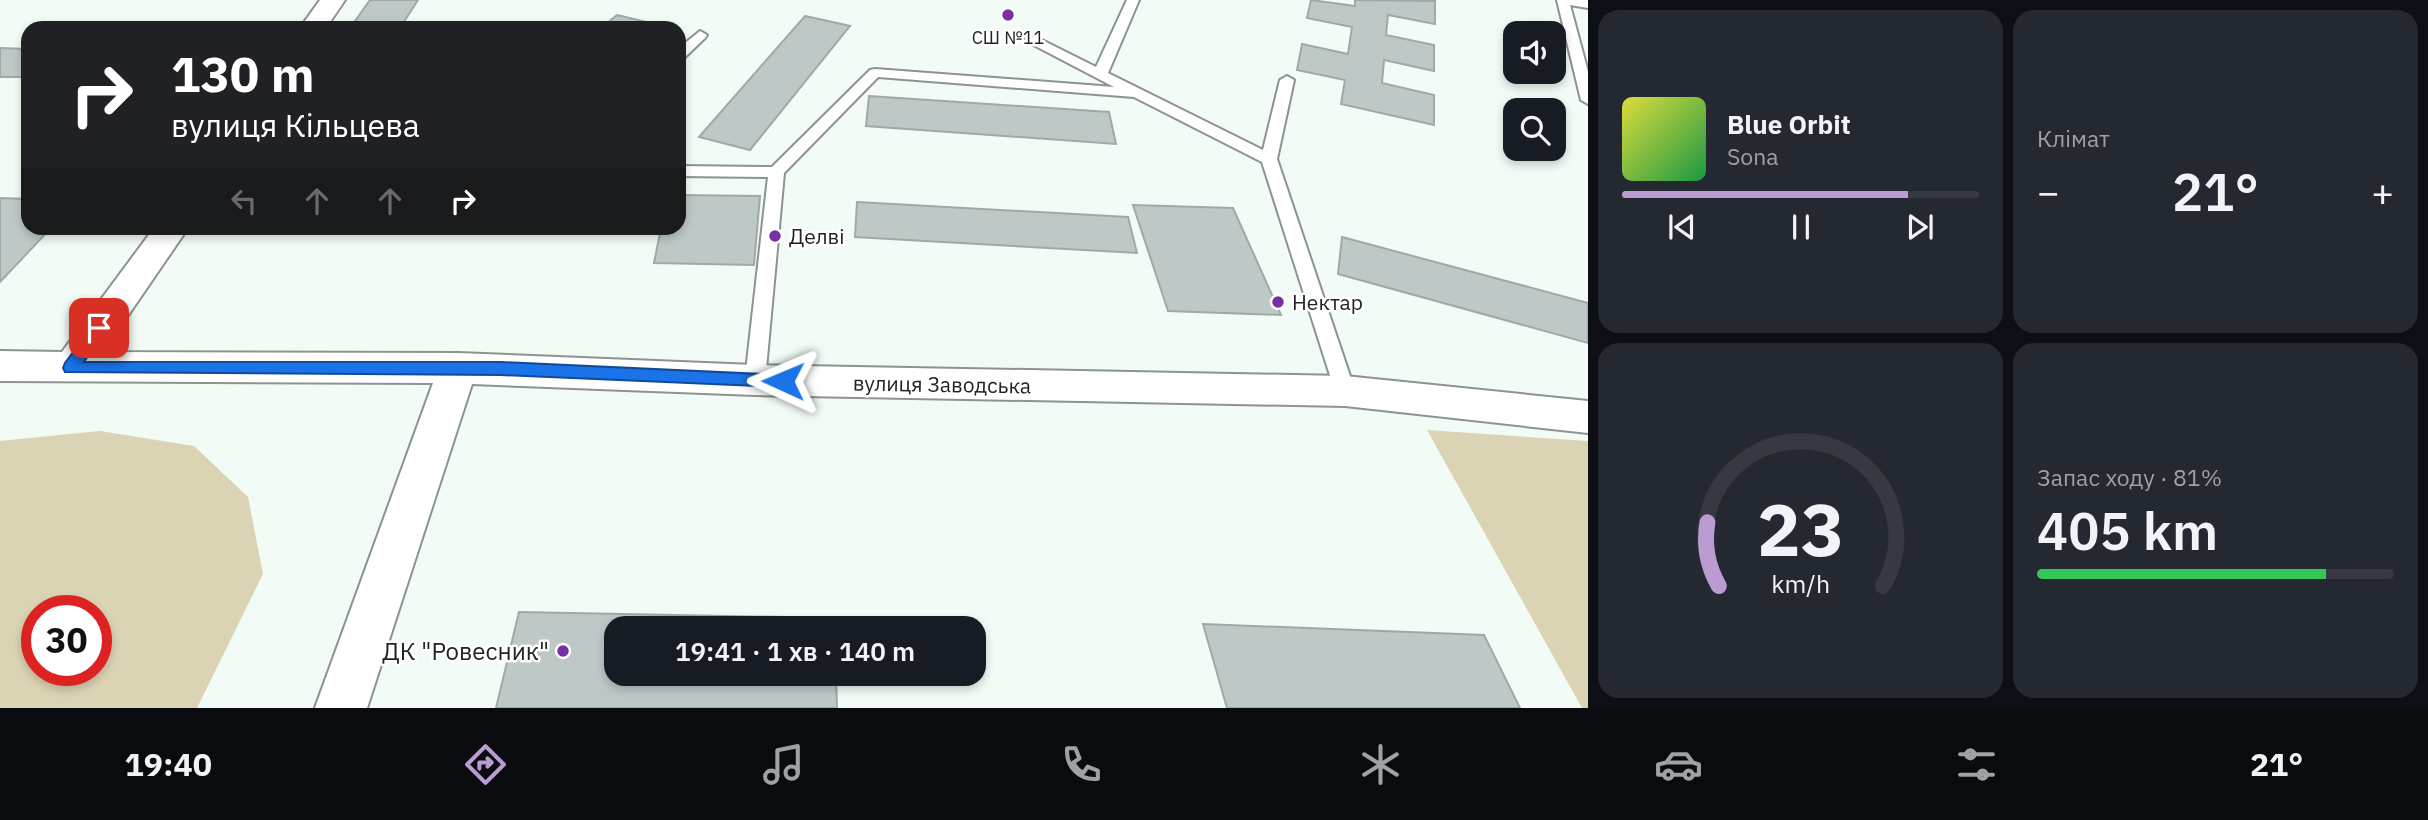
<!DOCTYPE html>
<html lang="uk">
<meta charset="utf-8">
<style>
body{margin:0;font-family:"IBM Plex Sans",sans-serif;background:#242831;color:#f1f3f6;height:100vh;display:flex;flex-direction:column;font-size:26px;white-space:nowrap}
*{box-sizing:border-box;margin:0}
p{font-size:23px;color:#9ea1a6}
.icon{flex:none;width:38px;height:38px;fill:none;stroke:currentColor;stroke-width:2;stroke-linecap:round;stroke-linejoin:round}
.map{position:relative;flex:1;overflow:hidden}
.panel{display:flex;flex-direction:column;gap:10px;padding:10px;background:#0d0f14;width:840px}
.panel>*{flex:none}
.top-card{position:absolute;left:21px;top:21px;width:665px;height:214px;border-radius:21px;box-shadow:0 4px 10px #0003;background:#202124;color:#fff;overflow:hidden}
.fabs{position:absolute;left:1503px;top:21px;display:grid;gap:14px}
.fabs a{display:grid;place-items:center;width:63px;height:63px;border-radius:14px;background:#171b24;box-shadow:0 4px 10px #0003;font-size:35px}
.speed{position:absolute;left:21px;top:595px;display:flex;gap:14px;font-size:35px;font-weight:700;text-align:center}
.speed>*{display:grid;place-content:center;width:91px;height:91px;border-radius:50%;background:#171b24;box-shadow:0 4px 10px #0003;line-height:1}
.speed .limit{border:10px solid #d22;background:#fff;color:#111}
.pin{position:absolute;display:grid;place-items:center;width:60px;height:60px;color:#fff;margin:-30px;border-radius:14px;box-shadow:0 4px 10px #0006}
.me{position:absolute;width:77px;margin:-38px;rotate:271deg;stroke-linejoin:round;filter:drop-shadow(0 0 5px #0008)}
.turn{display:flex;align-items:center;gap:24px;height:147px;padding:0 35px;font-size:32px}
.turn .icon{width:91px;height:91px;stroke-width:2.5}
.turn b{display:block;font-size:49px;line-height:60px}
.lanes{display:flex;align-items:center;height:66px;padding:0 35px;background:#0003;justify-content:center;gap:35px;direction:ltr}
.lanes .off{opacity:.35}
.big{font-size:52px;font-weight:600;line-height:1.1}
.panel .tile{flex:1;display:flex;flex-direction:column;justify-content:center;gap:10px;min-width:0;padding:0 24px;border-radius:21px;background:#242831}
.panel .dial{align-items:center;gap:0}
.dial svg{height:182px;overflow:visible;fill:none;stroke:#363941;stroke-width:7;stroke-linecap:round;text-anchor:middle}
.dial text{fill:#f1f3f6;stroke:none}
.song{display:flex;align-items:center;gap:21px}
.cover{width:84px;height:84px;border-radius:10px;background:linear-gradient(135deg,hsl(60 70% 55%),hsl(140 70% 35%))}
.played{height:7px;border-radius:4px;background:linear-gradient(90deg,#ba9cd2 80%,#363941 80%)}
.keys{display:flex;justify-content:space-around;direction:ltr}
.heat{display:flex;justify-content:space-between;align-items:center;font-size:38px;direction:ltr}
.charge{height:10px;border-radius:5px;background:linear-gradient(90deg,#34c759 81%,#363941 0)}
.panel .tiles{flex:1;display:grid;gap:10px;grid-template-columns:repeat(2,1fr)}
.trip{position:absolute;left:604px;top:616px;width:382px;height:70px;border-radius:21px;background:#171b24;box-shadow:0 4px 10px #0003;font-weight:600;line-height:70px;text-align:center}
.menu{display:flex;height:112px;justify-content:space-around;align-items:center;background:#090b0e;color:#9ea1a6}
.menu .icon{width:49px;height:49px}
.menu .active{color:#ba9cd2}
.menu b{font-size:32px;color:#f1f3f6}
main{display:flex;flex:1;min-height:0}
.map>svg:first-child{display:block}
</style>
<main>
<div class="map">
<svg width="1588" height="708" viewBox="0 0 1588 708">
<rect width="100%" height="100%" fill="#f2fbf5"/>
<g fill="#dbd4b4" fill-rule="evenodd">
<path d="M1427,430L1588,441V708H1582Z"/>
<path d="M100,431L194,446L248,497L263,574L197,708H0V441ZM37,611H96V670H37Z"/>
</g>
<g fill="#bec9c7" stroke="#9fa9a8" stroke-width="2">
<path d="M370,0H418L400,28H350Z"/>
<path d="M1311,0L1355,6V0L1435,1V24L1388,15L1386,35L1434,45V71L1384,60L1382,83L1434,95V125L1341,104L1345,80L1297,70L1302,44L1348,54L1352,27L1307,18Z"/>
<path d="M617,15L659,25L655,28H601Z"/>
<path d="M805,16L850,26L750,150L699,137Z"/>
<path d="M0,48L28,49V77H0Z"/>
<path d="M869,96L1109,112L1116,144L866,126Z"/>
<path d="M679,195L760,196L754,265L654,263L661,228H679Z"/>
<path d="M0,198L28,199V228H51L0,282Z"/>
<path d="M857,202L1128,217L1137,253L855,237Z"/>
<path d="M1133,205L1233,208L1281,315L1168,311Z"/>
<path d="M336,228H649L648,234Z"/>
<path d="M1342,237L1588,303V343L1338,274Z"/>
<path d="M519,612L835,618V628H616V674H836L837,708H496Z"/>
<path d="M1203,624L1484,635L1520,708H1227Z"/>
</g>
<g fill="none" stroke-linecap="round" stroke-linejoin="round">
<defs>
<g id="service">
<path d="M1127,0H1139L1108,73L1263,150L1280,80L1287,76L1294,80L1277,159L1355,391L1352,396L1345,399L1338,396L1335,391L1262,162L1134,97L878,77L784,173L765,380L762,385L755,388L748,385L745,380L768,177L679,176V166L772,167L870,70L875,69L1114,87L1024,40L1031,36L1036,37L1096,67Z"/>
<path d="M1557,0H1588V8L1570,5L1588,72V104L1581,100Z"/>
<path d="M700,31L707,35L705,38L684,58L679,59V48Z"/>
</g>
<g id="minor">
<path d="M320,0H345L326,28H300Z"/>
<path d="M154,228H188L103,352L458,353L755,365L1345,376L1588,401V433L1345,406L755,395L472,384L367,708H315L433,383L0,381V351L62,352Z"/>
</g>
</defs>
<use href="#service" stroke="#8c948f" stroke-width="4"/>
<use href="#minor" stroke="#8c948f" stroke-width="4"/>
<use href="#service" fill="#fff" fill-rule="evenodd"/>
<use href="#minor" fill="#fff" fill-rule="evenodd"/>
</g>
<path fill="#1a73e8" stroke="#114b97" stroke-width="2" d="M99,322L107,328L84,362H501L783,375L791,381L783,387L501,375L65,372L63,368L65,363L94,324Z"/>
<g fill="#7631a5" stroke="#fff" stroke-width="2.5">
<circle cx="1008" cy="15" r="7"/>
<circle cx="775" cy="236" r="7"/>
<circle cx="1278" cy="302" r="7"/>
<circle cx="563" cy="651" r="7"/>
</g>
<g text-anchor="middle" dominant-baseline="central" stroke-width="5" stroke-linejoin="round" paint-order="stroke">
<g font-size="18" fill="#212422" stroke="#fff">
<text x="1008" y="37">СШ №11</text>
</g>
<g font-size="21" fill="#212422" stroke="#fff" text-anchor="start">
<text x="789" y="236">Делвi</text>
<text x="1292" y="302">Нектар</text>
</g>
<g font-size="21" fill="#212422" stroke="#fff">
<text transform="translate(942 384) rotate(1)">вулиця Заводська</text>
</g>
<g font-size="24" fill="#212422" stroke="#fff" text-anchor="end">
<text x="549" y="651">ДК "Ровесник"</text>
</g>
</g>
</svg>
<div class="fabs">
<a><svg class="icon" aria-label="sound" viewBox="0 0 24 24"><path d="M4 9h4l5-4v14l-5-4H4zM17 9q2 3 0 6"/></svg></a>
<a><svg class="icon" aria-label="search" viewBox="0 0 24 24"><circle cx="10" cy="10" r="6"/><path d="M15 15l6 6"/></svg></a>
</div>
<div class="speed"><div class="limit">30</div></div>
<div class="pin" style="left:99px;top:328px;background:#d93025"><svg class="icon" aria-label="arrive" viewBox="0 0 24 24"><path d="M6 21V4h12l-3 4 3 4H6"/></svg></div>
<svg class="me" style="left:783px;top:381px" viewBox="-20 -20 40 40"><path d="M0-17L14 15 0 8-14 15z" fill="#1a73e8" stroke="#fff" stroke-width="4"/></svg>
<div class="trip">19:41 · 1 хв · 140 m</div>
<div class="top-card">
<div class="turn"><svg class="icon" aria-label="right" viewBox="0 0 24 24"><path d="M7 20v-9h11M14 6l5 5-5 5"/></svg><div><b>130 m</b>вулиця Кільцева</div></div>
<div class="lanes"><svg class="icon off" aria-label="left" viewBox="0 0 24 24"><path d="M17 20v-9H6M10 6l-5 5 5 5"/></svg><svg class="icon off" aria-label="ahead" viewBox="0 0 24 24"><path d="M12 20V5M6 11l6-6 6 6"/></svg><svg class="icon off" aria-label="ahead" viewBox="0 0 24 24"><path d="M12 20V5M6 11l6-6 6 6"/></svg><svg class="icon" aria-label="right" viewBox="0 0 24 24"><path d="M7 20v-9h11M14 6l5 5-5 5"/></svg></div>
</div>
</div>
<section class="panel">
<div class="tiles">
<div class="tile">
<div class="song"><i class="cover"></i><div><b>Blue Orbit</b><p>Sona</p></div></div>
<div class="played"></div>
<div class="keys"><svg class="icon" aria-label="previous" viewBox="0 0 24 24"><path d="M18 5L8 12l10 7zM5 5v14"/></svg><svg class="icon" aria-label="pause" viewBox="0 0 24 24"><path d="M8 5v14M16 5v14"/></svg><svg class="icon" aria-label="next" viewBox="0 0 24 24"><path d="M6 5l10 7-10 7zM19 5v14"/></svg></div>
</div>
<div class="tile"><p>Клімат</p>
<div class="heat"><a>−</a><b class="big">21°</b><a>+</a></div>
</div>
<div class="tile dial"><svg viewBox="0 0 100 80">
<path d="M14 69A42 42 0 1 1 86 69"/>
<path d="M14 69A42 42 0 0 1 9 41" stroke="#ba9cd2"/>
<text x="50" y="56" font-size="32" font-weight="700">23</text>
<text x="50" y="72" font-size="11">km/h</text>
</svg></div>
<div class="tile"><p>Запас ходу · 81%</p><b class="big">405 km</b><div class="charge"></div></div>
</div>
</section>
</main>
<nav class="menu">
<b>19:40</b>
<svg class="icon active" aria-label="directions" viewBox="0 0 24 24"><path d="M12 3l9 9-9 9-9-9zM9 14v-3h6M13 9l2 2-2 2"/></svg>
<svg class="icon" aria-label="music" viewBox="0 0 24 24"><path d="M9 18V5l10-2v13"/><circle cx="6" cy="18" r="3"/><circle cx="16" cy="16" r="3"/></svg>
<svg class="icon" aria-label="phone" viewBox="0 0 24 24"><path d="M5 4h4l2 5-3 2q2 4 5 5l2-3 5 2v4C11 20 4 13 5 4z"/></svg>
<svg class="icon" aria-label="climate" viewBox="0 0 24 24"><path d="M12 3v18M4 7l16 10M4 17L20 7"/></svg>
<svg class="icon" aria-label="car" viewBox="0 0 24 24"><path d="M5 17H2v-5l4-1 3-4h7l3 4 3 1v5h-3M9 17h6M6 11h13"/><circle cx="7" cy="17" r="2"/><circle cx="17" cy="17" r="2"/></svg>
<svg class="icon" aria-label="filters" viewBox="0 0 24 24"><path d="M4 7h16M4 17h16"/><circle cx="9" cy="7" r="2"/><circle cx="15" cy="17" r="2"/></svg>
<b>21°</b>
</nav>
